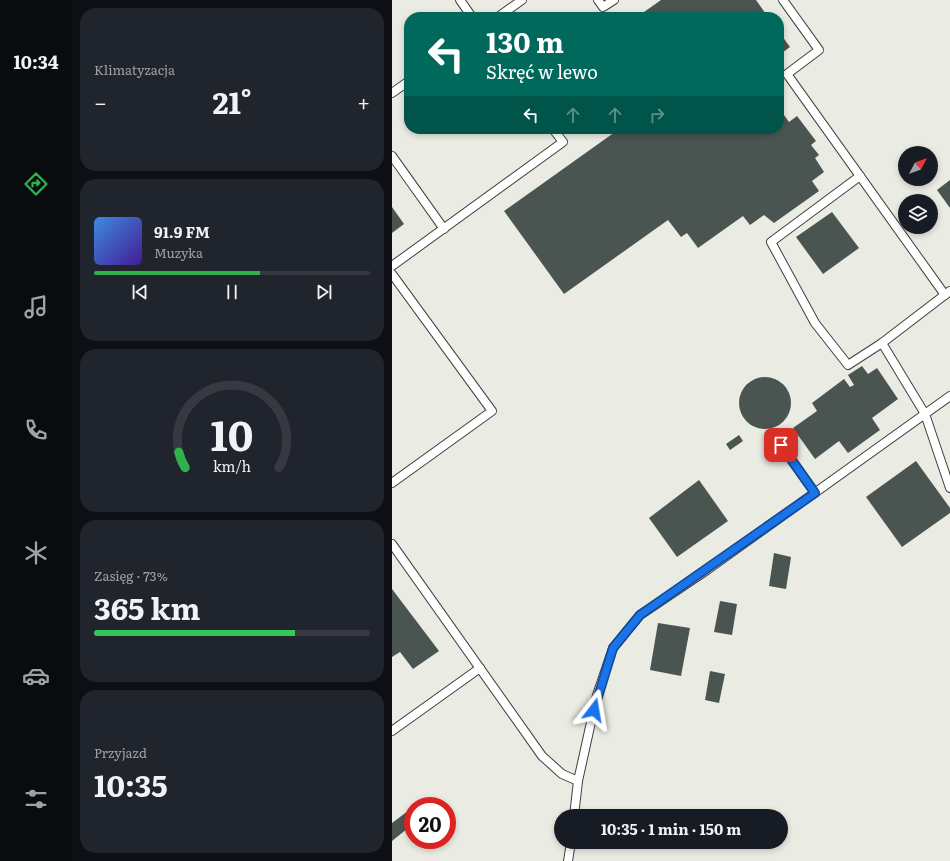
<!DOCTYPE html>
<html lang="pl">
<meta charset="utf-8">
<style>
body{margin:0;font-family:Literata,serif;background:#20242c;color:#f1f3f6;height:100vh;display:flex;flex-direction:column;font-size:15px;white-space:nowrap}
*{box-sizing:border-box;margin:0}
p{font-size:13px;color:#9ea1a6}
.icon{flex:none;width:22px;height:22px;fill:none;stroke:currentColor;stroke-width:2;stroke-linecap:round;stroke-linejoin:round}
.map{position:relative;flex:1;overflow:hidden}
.details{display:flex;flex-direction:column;gap:8px;padding:8px;background:#0d0f14;width:320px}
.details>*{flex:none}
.banner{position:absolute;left:12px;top:12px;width:380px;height:122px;border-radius:16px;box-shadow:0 2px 6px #0003;background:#00695c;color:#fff;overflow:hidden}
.needle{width:26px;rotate:49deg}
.buttons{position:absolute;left:506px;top:146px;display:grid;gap:8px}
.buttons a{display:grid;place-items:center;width:40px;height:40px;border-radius:50%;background:#171b24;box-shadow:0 2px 6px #0003;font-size:20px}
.speed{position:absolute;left:12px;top:797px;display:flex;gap:8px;font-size:20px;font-weight:700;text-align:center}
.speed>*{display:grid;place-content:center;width:52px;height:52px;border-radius:50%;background:#171b24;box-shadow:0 2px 6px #0003;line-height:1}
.speed .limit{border:6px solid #d22;background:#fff;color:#111}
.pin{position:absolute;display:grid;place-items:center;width:34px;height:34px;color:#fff;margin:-17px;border-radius:8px;box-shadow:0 2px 6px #0006}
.me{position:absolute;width:44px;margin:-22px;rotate:14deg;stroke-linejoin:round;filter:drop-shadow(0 0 3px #0008)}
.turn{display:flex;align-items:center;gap:14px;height:84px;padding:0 16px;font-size:18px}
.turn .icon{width:52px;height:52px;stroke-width:2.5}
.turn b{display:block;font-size:28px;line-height:34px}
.lanes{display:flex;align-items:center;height:38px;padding:0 16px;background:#0003;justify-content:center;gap:20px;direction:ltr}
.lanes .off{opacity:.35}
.big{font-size:30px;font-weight:700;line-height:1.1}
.details .card{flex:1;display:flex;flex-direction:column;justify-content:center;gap:6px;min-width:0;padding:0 14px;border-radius:16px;background:#20242c}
.details .dial{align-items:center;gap:0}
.dial svg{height:104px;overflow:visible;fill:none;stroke:#363941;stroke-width:7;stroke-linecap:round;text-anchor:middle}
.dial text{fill:#f1f3f6;stroke:none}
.song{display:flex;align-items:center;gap:12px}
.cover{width:48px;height:48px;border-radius:6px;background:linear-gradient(135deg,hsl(210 70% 55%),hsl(260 70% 35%))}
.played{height:4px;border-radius:2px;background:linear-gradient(90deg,#2fb24b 60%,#363941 60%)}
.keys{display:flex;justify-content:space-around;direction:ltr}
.heat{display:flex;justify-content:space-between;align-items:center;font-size:22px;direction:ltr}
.charge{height:6px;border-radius:3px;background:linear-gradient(90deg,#34c759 73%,#363941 0)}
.trip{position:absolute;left:162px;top:809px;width:234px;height:40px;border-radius:20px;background:#171b24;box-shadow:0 2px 6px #0003;font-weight:700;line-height:40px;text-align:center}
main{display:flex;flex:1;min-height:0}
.menu{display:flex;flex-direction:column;width:72px;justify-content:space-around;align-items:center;background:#090b0e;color:#9ea1a6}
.menu .icon{width:28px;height:28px}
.menu .selected{color:#2fb24b}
.menu b{font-size:18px;color:#f1f3f6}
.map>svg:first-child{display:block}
</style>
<main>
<nav class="menu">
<b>10:34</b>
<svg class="icon selected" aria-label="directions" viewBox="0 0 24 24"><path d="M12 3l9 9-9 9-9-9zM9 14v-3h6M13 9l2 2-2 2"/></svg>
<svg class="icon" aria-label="music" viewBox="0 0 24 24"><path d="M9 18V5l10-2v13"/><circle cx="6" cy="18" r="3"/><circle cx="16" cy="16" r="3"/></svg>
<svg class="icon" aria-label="phone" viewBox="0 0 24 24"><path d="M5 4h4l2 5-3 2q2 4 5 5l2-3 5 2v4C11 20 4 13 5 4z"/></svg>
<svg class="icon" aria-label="climate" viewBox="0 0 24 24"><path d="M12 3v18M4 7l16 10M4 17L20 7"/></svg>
<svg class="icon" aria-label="car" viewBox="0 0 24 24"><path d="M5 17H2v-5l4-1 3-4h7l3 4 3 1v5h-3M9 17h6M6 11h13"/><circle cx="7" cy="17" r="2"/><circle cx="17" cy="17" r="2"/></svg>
<svg class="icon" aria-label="filters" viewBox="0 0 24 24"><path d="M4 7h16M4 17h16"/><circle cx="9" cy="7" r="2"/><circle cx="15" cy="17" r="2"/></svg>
</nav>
<section class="details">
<div class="card"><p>Klimatyzacja</p>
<div class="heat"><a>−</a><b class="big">21°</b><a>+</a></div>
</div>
<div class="card">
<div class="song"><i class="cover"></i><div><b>91.9 FM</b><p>Muzyka</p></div></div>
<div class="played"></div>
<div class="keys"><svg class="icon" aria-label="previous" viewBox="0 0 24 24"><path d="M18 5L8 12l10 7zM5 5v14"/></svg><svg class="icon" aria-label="pause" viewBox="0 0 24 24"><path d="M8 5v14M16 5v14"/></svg><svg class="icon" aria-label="next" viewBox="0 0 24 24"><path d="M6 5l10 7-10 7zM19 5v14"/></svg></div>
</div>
<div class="card dial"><svg viewBox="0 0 100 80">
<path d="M14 69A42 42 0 1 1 86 69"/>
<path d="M14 69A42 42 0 0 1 9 57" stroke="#2fb24b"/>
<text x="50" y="56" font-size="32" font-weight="700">10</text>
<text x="50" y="72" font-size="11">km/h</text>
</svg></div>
<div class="card"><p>Zasięg · 73%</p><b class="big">365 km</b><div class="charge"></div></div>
<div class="card"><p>Przyjazd</p><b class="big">10:35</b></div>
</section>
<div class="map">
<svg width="558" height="861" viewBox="0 0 558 861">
<rect width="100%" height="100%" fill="#eefdfe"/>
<path fill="#eaebe2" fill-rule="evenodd" d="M0,0H558V861H0ZM17,17H387V129H17ZM513,153H539V179H513ZM513,201H539V227H513ZM21,806H55V840H21ZM169,816H389V842H169Z"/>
<g fill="#4a5551">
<path d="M269,0H364L376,17H245Z"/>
<path d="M387,32L398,47L387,55Z"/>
<path d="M387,108L397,122L405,116L424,141L419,145L427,155L423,158L432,172L420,181L427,191L382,223L372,215L358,225L351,216L306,248L295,233L289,237L276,220L172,294L112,211L223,132L221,129H387Z"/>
<path d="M558,180V208L545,190Z"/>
<path d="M0,207L12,224L0,233Z"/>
<path d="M440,212L467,248L431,274L404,237Z"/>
<path d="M470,366L476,374L485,368L506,399L480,418L488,430L456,453L447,441L423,459L401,428L425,411L420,403L452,379L458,387L462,385L456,375Z"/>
<circle cx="373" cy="403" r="26"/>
<path d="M347,435L351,441L338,450L334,444Z"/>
<path d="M524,461L558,508V513L510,547L474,497Z"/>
<path d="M307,480L336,521L285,557L257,518Z"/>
<path d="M382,553L399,557L394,589L377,586Z"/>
<path d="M0,589L47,651L21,669L8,652L0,657Z"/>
<path d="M328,601L345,604L340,635L322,632Z"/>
<path d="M266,623L298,628L289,676L258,670Z"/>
<path d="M318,671L333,674L327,703L313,700Z"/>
<path d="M20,808L21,824L0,841V823Z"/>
</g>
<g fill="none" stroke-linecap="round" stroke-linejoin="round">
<defs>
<g id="lane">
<path d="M68,0L80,17"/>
<path d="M206,0L211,7L222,0"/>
<path d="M391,0L427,50L395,74L553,295"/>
<path d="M106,17L130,0"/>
<path d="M0,93L17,81"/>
<path d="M0,156L52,229"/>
<path d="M468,176L379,242L423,323L456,365L490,343"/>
<path d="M0,266L171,142L161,129"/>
<path d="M0,274L100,411L0,483"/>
<path d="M558,291L490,343L533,414L558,488"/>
<path d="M389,445L423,493"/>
<path d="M0,544L150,756L170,774L186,781"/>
<path d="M0,731L88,668"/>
<path d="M182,816L186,781L205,695L221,648L248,615L315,570L558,396"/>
<path d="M176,861L179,842"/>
</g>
</defs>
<use href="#lane" stroke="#404040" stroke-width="10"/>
<use href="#lane" stroke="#fff" stroke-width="8"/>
</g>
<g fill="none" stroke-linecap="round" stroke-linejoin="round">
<defs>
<path id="route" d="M202,710L221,648L248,615L423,493L389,445"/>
</defs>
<use href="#route" stroke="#114b97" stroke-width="10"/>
<use href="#route" stroke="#1a73e8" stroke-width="7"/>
</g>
</svg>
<div class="buttons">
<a><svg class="needle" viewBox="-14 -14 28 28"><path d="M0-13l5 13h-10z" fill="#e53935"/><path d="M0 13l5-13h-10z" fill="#9ea1a6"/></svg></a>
<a><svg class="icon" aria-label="layers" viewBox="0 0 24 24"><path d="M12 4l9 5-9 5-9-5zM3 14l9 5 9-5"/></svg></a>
</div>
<div class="speed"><div class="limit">20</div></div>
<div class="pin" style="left:389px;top:445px;background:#d93025"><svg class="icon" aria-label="arrive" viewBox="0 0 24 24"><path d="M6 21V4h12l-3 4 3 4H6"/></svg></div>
<svg class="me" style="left:202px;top:710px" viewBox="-20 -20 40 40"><path d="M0-17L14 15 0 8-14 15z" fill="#1a73e8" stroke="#fff" stroke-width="4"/></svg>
<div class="trip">10:35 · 1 min · 150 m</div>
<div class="banner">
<div class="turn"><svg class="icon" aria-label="left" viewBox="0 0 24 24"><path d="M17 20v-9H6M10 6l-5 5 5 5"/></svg><div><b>130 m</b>Skręć w lewo</div></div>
<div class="lanes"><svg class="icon" aria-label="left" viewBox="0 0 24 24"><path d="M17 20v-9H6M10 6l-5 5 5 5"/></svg><svg class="icon off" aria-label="ahead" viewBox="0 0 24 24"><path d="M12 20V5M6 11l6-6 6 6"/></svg><svg class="icon off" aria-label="ahead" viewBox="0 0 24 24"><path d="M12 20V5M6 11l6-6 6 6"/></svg><svg class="icon off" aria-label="right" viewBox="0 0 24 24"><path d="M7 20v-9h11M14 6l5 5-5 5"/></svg></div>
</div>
</div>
</main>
